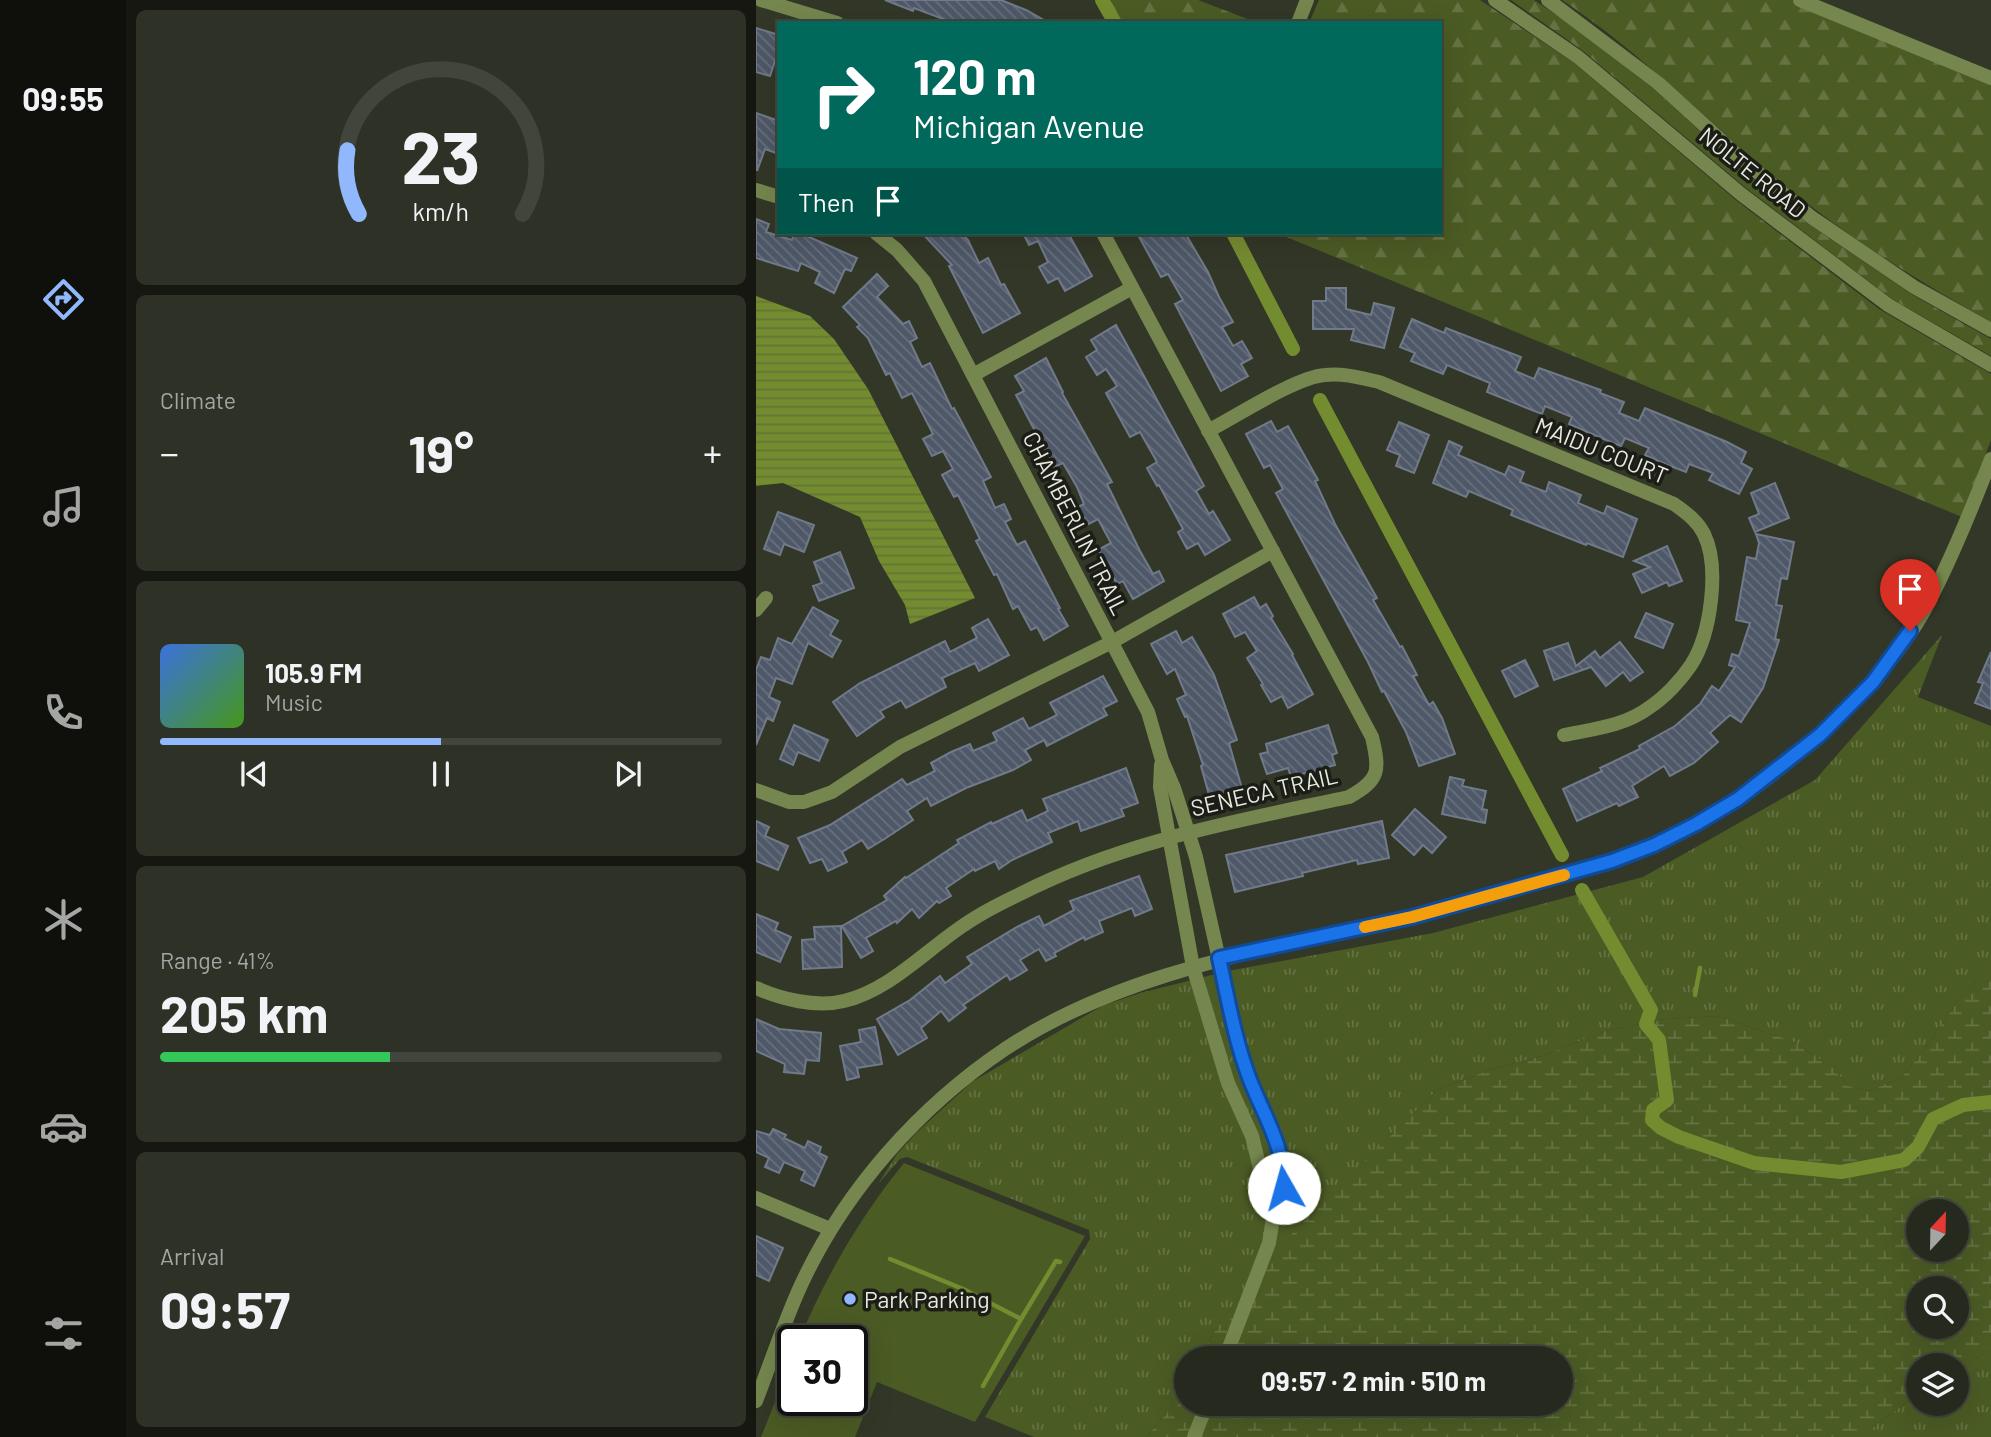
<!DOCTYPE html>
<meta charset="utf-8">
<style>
body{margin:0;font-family:Barlow,sans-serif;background:#2e3126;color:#f1f3f6;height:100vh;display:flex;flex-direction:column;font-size:26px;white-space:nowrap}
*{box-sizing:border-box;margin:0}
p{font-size:23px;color:#a4a6a4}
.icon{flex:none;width:38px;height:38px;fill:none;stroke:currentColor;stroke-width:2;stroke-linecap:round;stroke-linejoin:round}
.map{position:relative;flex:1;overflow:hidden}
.side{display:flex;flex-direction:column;gap:10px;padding:10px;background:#151710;width:630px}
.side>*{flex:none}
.top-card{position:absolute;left:21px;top:21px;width:665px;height:214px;border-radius:0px;box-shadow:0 7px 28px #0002,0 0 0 2px #42453b;background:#00695c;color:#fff;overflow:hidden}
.needle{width:46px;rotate:22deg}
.controls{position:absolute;left:1150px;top:1199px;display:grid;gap:14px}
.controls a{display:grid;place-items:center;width:63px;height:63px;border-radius:50%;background:#26291d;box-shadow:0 7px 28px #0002,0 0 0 2px #42453b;font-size:35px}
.speed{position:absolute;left:21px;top:1325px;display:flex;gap:14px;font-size:35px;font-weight:700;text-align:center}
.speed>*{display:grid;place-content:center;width:91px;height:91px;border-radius:50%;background:#26291d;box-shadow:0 7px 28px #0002,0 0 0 2px #42453b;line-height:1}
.speed .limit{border:4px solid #111;border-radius:10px;background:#fff;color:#111}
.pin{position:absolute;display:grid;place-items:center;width:60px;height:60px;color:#fff;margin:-72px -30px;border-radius:50% 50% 50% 0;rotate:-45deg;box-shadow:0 0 7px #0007}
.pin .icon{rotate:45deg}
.me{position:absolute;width:77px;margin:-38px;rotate:353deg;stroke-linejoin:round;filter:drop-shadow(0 0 5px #0008)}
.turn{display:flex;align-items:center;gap:24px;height:147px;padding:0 21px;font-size:32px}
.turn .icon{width:91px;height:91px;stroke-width:2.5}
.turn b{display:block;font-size:49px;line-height:60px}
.then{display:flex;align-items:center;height:66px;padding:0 21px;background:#0003;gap:14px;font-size:26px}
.big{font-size:52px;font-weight:700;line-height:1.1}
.side .card{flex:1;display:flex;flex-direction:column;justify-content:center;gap:10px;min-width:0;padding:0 24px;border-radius:10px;background:#2e3126}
.side .dial{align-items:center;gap:0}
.dial svg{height:182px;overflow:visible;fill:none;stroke:#42453b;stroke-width:7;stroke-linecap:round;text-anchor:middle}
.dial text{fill:#f1f3f6;stroke:none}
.song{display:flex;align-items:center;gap:21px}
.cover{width:84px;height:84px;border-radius:10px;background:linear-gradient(135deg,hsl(220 70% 55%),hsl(100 70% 35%))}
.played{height:7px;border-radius:4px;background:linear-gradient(90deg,#91b8fd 50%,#42453b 50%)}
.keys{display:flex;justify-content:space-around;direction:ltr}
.heat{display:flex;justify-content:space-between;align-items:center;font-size:38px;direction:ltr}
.charge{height:10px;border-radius:5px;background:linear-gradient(90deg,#34c759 41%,#42453b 0)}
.trip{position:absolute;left:418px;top:1346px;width:399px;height:70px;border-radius:35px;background:#26291d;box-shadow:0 7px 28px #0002,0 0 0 2px #42453b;font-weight:700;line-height:70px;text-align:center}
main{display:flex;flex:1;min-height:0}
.dock{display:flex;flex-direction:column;width:126px;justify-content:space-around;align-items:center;background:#0f100c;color:#a4a6a4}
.dock .icon{width:49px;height:49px}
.dock .active{color:#91b8fd}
.dock b{font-size:32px;color:#f1f3f6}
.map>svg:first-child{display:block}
</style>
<main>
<nav class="dock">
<b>09:55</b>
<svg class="icon active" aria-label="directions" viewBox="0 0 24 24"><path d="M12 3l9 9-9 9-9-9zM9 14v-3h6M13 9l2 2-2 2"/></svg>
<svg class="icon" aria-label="music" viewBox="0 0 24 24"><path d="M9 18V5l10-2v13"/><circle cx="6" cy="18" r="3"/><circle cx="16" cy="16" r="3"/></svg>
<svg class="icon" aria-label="phone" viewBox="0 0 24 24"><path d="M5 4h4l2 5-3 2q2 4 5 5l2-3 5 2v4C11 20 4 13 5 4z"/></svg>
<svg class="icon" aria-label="climate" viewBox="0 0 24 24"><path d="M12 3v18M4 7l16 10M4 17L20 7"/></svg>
<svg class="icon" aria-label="car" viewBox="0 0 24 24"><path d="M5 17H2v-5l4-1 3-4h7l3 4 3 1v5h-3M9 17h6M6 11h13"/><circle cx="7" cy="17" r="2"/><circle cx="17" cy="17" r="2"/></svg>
<svg class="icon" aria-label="filters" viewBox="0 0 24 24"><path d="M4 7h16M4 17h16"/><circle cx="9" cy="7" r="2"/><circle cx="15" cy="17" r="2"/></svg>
</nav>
<section class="side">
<div class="card dial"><svg viewBox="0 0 100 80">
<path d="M14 69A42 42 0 1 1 86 69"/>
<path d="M14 69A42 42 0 0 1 9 41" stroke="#91b8fd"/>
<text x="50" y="56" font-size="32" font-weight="700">23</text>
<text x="50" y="72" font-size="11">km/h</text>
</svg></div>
<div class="card"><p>Climate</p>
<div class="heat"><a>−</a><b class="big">19°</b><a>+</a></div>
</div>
<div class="card">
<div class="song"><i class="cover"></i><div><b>105.9 FM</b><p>Music</p></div></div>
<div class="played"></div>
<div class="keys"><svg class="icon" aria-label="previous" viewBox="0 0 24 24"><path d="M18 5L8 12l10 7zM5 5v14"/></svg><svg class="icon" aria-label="pause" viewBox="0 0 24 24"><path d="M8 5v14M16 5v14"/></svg><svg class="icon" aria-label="next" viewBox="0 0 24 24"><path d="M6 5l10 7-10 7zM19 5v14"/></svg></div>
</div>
<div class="card"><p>Range · 41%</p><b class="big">205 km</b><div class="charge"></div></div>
<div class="card"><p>Arrival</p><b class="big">09:57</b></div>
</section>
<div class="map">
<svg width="1235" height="1437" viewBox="0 0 1235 1437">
<defs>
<pattern id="grass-tufts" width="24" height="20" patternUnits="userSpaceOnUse" patternTransform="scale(1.75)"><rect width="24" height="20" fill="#4b5b24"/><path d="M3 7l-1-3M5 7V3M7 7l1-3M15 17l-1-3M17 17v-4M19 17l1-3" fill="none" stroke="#657343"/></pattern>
<pattern id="forest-firs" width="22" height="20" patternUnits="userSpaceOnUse" patternTransform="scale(1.75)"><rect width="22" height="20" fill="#4b5b24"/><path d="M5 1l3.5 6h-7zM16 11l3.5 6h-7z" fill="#657343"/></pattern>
<pattern id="wetland-marsh" width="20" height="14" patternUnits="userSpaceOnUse" patternTransform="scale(1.75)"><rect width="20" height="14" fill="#4b5b24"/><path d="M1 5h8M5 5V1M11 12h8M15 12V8" fill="none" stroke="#657343"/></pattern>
<pattern id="water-rules" width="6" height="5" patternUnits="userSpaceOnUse" patternTransform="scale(1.75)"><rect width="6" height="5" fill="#748c30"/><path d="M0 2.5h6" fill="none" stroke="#647437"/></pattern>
<pattern id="building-back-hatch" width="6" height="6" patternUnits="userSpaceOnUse" patternTransform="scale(1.75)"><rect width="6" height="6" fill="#4f5868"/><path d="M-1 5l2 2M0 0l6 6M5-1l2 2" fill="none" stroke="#68707d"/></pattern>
</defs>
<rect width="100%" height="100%" fill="#323727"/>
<g fill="url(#grass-tufts)">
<path d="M1186,635L1162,697L1235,726V965L1203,999L1169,1049L1145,1078L1112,1091L1092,1086L1076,1067L1036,1041L962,1016L909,1019L849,1031L786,1056L733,1070L681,1090L540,1230L465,1320L444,1358H430V1383L410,1414L390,1437H278L229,1417L334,1239L333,1230L151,1157L144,1159L122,1184L141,1154L161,1132L216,1082L346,1006L384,993L472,971L677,933L887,877L1059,780Z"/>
<path d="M1235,1349V1437H1110L1118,1426L1162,1394V1404H1200L1201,1369Z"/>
</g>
<g fill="url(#forest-firs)">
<path d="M345,0H442L502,23H359Z"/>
<path d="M563,0H724L818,63L981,201L1123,309L1235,374V440L1206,517L521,233H684V23H553Z"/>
<path d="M755,0H778L805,18L898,89L976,161L1051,223L1155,294L1235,339V356L1136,299L990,188L826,50Z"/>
<path d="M806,0H1036L1235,83V322C1175,288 1115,252 1060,210C972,144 898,61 806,0Z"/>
</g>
<path fill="url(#wetland-marsh)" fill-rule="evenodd" d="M1235,965V1349L1201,1369L1200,1365H1162V1394L1118,1426L1110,1437H390L410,1414L430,1383V1404H805V1358H444L465,1320L540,1229L681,1090L733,1070L786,1056L849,1031L909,1019L962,1016L1036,1041L1076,1067L1092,1086L1112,1091L1145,1078L1169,1049L1203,999ZM1162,1211H1200V1250H1162ZM1162,1288H1200V1326H1162Z"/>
<path fill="#4b5b24" d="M148,1163L329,1236L219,1422L121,1382L99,1437H5L37,1357V1400H96V1340H43C70,1276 104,1217 148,1163Z"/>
<path fill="url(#water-rules)" d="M0,296L54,316L78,339L112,389L219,598L154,624L149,605L123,561L104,517L27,483L0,486Z"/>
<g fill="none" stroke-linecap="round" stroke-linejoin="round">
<g stroke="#748c30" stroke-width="4.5">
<path d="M693,642L697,641"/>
<path d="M939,995L944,968"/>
<path d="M134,1259L207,1289L265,1319L300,1261L304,1262"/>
<path d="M227,1386L265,1319"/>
</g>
<g stroke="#748c30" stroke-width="14">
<path d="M346,0L359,23"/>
<path d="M477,233L537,349"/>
<path d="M564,400L806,855"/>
<path d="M826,890L895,1010L890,1024L903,1040L911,1100L897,1110L896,1120L905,1128L923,1137L998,1163L1085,1172L1148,1160L1162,1147L1177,1119L1207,1105L1235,1102"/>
</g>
</g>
<g fill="url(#building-back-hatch)" stroke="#717a8a" stroke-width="2">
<path d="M129,0H245L270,10L293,23H198L158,8L157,11Z"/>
<path d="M0,28L23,35V49L14,76L0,72Z"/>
<path d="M0,113L23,121V154L9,149L1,171Z"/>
<path d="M0,219L13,224L10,232L36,240L38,233H44L101,258L95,271L89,269L78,293L59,283L64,272L45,263L42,271L0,258Z"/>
<path d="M166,233H205L212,240L223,263L232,258L245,285L248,284L264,313L227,333L193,266L196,265Z"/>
<path d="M267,233H312L336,276L309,291L302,278L292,283L283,267L292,262L282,241L273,245Z"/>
<path d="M381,233H429L452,272L463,297L477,322L466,327L477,346L486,341L496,358L485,364L492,376L465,391L419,304L427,300L412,274L405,277Z"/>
<path d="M121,274L132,286L121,297L147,324L153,321L161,338L154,342L166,367L174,363L196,409L198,408L235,477L227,481L239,508L248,504L255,519L249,522L261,545L269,541L304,608L302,609L312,626L288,640L281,627L275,630L262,606L257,609L241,574L238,575L220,541L224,539L202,495L198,497L186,475L197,469L187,451L176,456L167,439L177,434L156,393L146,398L134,373L130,375L112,338L101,327L104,325L87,307Z"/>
<path d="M570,288H590V309L615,315L618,303L638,308L628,348L595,340L598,329H557V301H570Z"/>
<path d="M656,319L688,333L690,328L765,357L759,371L778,379L783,368L845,390L844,393L868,402L863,413L883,421L889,408L971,442L990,452L985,463L996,469L983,494L953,480L957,473L933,464L930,472L909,464L889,455L893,448L869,438L865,446L850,440L813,424L816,417L789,406L786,414L731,392L734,383L691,365L687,374L655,361L659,353L644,347Z"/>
<path d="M360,325L448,486L440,491L453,514L457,511L474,540L449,555L442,543L431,549L422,532L427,529L403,485L401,486L391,468L401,462L384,432L374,437L350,393L361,386L350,369L341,375L330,357L341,350L335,340Z"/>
<path d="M290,358L307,392L306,393L356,482L351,484L384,551L397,574L403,571L408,581L377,599L367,581L361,584L342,550L355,543L342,519L329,526L320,508L328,504L321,487L307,463L298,467L260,395L268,391L259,376Z"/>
<path d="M515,421L521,432L532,426L562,480L559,481L579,524L621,598L617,600L644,647L646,646L661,675L657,676L673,705L677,702L686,718L699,754L663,766L650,732L628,691L626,692L612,662L520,493L527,489L514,465L508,468L490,434Z"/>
<path d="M643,422L673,435L658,473L640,466L644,455L631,450Z"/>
<path d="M693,441L706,447L702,455L749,475L753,466L768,472L764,482L790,492L793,482L825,495L822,503L848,514L851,506L881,519L867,557L831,543L830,545L755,515L757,510L713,491L710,497L677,483Z"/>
<path d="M1019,483L1033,518L999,532L993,518L1003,514L995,493Z"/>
<path d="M22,512L58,525L48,552L28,544L24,555L8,549Z"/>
<path d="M1000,534L1038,542L1031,579L1025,578L1020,605L1026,606L1019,639L1023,640L1007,688L985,722L974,715L954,733L962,742L938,763L914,776L908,766L876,786L882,797L863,806L861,803L821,821L807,789L846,771L844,768L884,749L883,746L919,726L944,704L956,686L963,691L979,667L973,665L976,654L983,656L994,623L980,620L991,557L1000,559L1003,543Z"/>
<path d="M911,546L926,581L913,586L911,582L886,593L877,574L894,567L878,561Z"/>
<path d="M84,552L98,588L63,601L57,586L66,583L58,562Z"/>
<path d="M498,597L504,608L510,604L517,616L515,618L537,654L536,655L557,694L532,708L526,696L515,702L505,685L507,684L491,658L501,651L489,632L479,637L467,614Z"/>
<path d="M57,607L82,621L74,635L85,641L76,657L52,643L36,684L20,678L13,697L24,702L17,721L11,718L0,745V670L5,657L14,660L22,638L36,644Z"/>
<path d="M890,613L917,624L907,648L879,637Z"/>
<path d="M232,619L253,655L223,671L219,663L186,678L190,687L150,708L145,700L124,711L128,717L101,736L77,702L104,683L189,641L194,652L221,638L216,628Z"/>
<path d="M420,631L426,643L436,637L458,675L481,740L473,743L487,792L455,802L445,766L447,765L431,716L429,717L421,699L430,695L419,669L411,674L395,644Z"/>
<path d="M864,642L887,672L874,681L867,672L850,686L835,667L798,680L788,651L812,643L820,666L839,651L844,658Z"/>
<path d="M1235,652V709L1219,703L1227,683L1222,682Z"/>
<path d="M769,660L782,686L759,697L746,671Z"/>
<path d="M347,676L361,701L347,708L351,715L291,746L288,740L269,750L275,760L257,770L210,788L175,806L171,798L151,811L157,820L130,838L112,849L106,840L86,852L91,862L72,871L66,859L54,863L42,838L74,825L146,779L151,785L179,771L175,763L195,752L214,744L217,751L241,741L237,733L267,718L273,729L301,715L294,703Z"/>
<path d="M38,725L72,740L63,761L42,752L37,765L24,759Z"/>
<path d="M572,725L581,753L576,755L579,765L535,777L532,768L511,774L504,754L512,752L510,744Z"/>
<path d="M370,768L382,803L365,809L368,816L325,831L322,821L292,833L296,842L256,860L243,869L239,861L219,871L218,869L190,888L195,896L183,903L181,901L163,918L156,909L141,923L140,921L110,938L117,951L105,958L86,926L131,900L128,896L149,877L150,878L203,843L201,840L235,822L236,824L266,810L271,821L292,811L287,799Z"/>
<path d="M694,777L708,780L706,786L730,791L726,809L731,810L729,823L686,814Z"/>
<path d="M659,809L690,837L676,853L667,845L658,855L636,835Z"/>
<path d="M0,821L13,827L9,836L32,846L22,870L0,861Z"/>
<path d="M626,821L633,858L602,864L601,860L546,873L547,876L479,892L470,855Z"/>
<path d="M383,876L396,909L379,916L376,908L343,921L347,932L329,940L328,937L298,953L300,956L290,961L283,949L264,960L271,970L254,980L251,975L207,1005L210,1008L193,1021L185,1011L165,1028L171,1038L142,1055L121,1019L154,1000L184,976L189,983L216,964L211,957L261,927L283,916L288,926L318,910L314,901Z"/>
<path d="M0,914L22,923L19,930L35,937L24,962L0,952Z"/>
<path d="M85,926L86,967L47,969L46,940L59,939L58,927Z"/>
<path d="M0,1019L23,1029L65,1033L63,1061L50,1060L48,1074L28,1072L29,1064L0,1051Z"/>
<path d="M119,1027L126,1064L101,1068L103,1077L91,1080L84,1046L105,1042L103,1030Z"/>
<path d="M17,1129L30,1135L28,1138L49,1148L52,1141L65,1147L63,1153L71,1157L58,1186L45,1180L49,1171L28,1162L23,1173L9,1167L13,1158L0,1152V1131L14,1135Z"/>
<path d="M0,1236L27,1248L13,1281L0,1275Z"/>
</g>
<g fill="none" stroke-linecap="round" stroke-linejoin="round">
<g stroke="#75864e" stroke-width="14">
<path d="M5,0L81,23"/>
<path d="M1044,0L1235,78"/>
<path d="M542,23L551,0"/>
<path d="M0,190L23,197"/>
<path d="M120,233L141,250L168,281L392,712L406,760L418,788L440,857L481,1039L494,1081L519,1134L528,1169V1188L518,1212L513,1243L469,1358"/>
<path d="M217,375L376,288"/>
<path d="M452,431C481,416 540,377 569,375C588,373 605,378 623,382L918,504C930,513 941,520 948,534C964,567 955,634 935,665C925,680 909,697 894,707C869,726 838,729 808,735"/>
<path d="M0,610L10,598"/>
<path d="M405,765L404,787L437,967L472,1083L496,1136L510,1193L518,1212"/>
<path d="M0,790L33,802H48L76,792L144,747L356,642L517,551"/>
<path d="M0,988C25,999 60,1008 88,1001C134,990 170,950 208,925C225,913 245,903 264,894C367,841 481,821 593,797C624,780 624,770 616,737L347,233"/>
<path d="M0,1198L74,1229"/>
<path d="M438,1437L451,1404"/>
</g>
<g stroke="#75864e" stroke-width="14">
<path d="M739,0L822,57L985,194L1132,305L1235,365"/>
<path d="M792,0L902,83L981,155L1055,217L1158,287L1235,330"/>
<path d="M0,1401C15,1362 28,1322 45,1285C89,1190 163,1107 249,1049C349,983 468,957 584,933C646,919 707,903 769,886C838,866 907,846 969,808C1011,782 1050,748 1085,714C1116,684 1147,649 1168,611C1194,563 1215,511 1235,459"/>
</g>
</g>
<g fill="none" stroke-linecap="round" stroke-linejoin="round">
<defs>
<path id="route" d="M528,1188C528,1145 509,1118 494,1080C479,1041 472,999 463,958L656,917L856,861L898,845L940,824L982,799L1064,735L1117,682L1154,631"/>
</defs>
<use href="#route" stroke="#114b97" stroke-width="18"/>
<use href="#route" stroke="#1a73e8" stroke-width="12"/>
<path stroke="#f59e0b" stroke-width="12" d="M609,927L656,917L808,875"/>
</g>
<circle fill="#91b8fd" stroke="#1b1d16" stroke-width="2.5" cx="94" cy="1299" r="7"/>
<g text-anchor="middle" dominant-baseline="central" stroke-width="7" stroke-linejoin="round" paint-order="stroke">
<g font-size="23" fill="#e6eadf" stroke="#1b1d16">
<text transform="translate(997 172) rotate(39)">NOLTE ROAD</text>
<text transform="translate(846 450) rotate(22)">MAIDU COURT</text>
<text transform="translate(320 523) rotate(63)">CHAMBERLIN TRAIL</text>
<text transform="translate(508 791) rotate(-13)">SENECA TRAIL</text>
</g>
<g font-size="23" fill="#e6eadf" stroke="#1b1d16" text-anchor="start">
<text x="108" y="1299">Park Parking</text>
</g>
</g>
</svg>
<div class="controls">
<a><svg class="needle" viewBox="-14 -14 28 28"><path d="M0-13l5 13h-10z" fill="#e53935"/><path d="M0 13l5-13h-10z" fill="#a4a6a4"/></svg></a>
<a><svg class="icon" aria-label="search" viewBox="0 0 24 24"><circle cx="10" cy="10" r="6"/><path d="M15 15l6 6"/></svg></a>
<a><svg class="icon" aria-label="layers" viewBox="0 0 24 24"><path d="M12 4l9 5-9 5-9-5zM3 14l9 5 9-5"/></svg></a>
</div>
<div class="speed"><div class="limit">30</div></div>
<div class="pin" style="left:1154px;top:631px;background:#d93025"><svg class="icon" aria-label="arrive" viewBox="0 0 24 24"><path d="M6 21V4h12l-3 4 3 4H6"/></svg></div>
<svg class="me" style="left:528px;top:1188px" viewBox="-20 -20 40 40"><circle r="19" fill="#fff"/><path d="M0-13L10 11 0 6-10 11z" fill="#1a73e8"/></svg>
<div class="trip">09:57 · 2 min · 510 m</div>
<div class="top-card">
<div class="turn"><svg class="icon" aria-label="right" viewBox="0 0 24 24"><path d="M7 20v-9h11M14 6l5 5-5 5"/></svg><div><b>120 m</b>Michigan Avenue</div></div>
<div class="then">Then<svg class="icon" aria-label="arrive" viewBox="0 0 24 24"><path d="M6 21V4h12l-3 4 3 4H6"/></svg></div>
</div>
</div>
</main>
